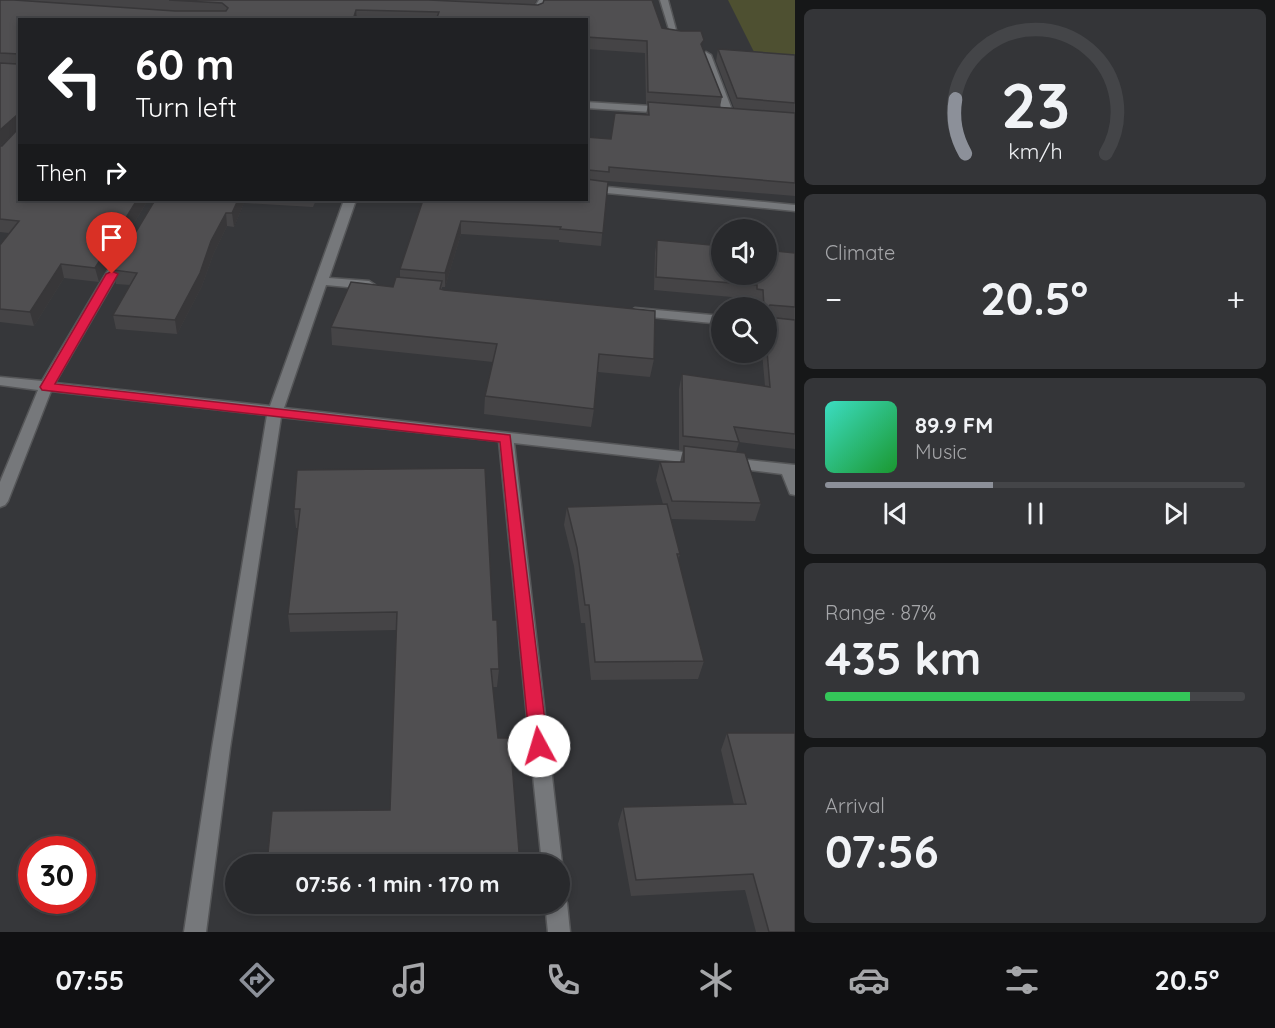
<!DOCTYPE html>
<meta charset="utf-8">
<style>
body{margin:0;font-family:Quicksand,sans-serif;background:#343538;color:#f1f3f6;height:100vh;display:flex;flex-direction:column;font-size:22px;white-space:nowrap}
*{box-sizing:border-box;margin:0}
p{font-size:20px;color:#a5a6a9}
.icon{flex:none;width:33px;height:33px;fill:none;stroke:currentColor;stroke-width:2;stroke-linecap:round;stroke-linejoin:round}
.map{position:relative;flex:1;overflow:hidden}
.side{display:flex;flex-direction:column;gap:9px;padding:9px;background:#161718;width:480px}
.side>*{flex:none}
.banner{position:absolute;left:18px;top:18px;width:570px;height:183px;border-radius:0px;box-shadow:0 3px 9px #0003,0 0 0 2px #444548;background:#202124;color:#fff;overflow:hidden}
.buttons{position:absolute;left:711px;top:219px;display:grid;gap:12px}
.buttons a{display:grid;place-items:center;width:66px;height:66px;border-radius:50%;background:#28292c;box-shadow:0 3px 9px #0003,0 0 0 2px #444548;font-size:30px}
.speed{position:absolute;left:18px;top:836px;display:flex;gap:12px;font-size:30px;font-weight:700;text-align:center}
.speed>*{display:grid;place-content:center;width:78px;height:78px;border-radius:50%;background:#28292c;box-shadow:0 3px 9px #0003,0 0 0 2px #444548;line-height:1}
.speed .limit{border:9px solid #d22;background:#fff;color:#111}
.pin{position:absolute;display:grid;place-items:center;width:51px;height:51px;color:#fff;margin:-62px -26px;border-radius:50% 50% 50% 0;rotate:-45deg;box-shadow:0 0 6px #0007}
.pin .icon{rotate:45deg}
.me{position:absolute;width:66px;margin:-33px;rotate:354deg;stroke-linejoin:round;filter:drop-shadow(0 0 4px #0008)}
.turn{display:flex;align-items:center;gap:21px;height:126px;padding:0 18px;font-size:27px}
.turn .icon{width:78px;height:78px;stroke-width:2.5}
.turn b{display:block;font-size:42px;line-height:51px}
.then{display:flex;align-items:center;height:57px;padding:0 18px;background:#0003;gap:12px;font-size:22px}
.big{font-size:45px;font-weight:700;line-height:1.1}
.side .tile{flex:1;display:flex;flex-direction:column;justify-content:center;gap:9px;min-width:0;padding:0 21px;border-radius:9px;background:#343538}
.side .dial{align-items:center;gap:0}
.dial svg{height:156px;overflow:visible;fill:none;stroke:#444548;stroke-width:7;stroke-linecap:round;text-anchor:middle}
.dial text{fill:#f1f3f6;stroke:none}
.song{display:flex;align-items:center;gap:18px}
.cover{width:72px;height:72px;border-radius:9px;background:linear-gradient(135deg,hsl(170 70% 55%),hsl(130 70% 35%))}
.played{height:6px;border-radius:3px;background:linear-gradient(90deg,#8c9099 40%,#444548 40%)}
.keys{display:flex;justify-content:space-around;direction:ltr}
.heat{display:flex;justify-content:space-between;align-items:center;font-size:33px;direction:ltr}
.charge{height:9px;border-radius:4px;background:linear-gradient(90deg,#34c759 87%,#444548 0)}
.trip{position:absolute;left:225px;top:854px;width:345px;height:60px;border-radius:30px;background:#28292c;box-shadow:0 3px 9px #0003,0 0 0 2px #444548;font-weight:700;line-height:60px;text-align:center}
.tabs{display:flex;height:96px;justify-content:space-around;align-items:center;background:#101012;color:#a5a6a9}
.tabs .icon{width:42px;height:42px}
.tabs .on{color:#8c9099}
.tabs b{font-size:27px;color:#f1f3f6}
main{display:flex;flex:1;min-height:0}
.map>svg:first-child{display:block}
</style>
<main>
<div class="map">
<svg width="795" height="932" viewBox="0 0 795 932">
<rect width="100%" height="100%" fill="#36373a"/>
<path fill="#4e5031" d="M728,0H795V56H756Z"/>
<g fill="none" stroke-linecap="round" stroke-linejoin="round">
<defs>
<g id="street">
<path d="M539,0H547L540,13H524L520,10L524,7L534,8Z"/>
<path d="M660,0H668L679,41L672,39Z"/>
<path d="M706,52L711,55L734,115L733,117L724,115L701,55Z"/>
<path d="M586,102L667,107L672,110L667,113L586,108Z"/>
<path d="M586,185L795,205V211L586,191Z"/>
<path d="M344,200H356L329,278L369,281L375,285L369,289L326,285L284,408L701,454L708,459L701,464L514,443L562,864L560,871V864H542L499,441L281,417L230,748L206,932H184L212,748L267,415L51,391L8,501L5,505L0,507V482L38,390L0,385V377L42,381L117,255L123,251L129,255L55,383L270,406Z"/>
<path d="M635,308L722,316V324L630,315L629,312Z"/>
<path d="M730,458L795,465V495L790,494L782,474L725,467L723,463L725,459Z"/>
<path d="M560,894L563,896L567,903L570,932H548L545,903H560Z"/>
</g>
</defs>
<use href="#street" stroke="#555658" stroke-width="3"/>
<use href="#street" fill="#76787b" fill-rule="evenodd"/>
</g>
<g fill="#454446">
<path d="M0,0H537L534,5L662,28L702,47L722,97L720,107L734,108L716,61L718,49L795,55V196L607,181L601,246L559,242V240L461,234L445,287H442V290L654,359L650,377L598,372L594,409L591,427L484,414L485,396L493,362L332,345L331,327L393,287L400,277V269L423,200L586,137L611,139L646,115L648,104H646L645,53L586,49V20H20V200H148L99,282L64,278L34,326L0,322V245L9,233L0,232V146H2L15,133L0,146Z"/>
<path d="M155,200H316L313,207L244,203L234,227L227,226L213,255L202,286L177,334L116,329L113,315L130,285L116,284L113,270Z"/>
<path d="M657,240L795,253V449L739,442L736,452L761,503L755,521L671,519L680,554L678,560L704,661L698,679L591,680L585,623H581L574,566L564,525L567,507L663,504L656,480L660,462H680L683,450H679V389L682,374L765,386L762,352H766V308H759V304L753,303L754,299L654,290L655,253Z"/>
<path d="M297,470L493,620L499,669L497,687H493L397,630L290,632L288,614L298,528H296L294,509Z"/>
<path d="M727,733L795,932H756L745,890L631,896L618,824L623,807L734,805L721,750Z"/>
<path d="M266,903H354L267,908Z"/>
</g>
<g fill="#383739">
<path d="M356,10L357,20H353Z"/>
<path d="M17,115L20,128L0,146V130Z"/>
<path d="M137,200H148L99,282L95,268Z"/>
<path d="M238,200H244V203L234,227L232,213Z"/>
<path d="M226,213L227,226L213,255L202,286L177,334L175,320L211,241Z"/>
<path d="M461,221V234L445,287V273Z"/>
<path d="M61,264L64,278L34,326L30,312Z"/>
</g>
<g fill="#504f51" stroke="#383739" stroke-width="1.5">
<path d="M0,0H14L175,11H226L228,8L222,3L169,0H429L538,5L543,3L544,0H652L662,28L681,31H701L704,40L701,44L722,97L648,92L647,41L586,37V20H436L439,12L356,10L353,20H20V200H137L95,268L61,264L30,312L0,309V245L19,221L0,219V146H2L18,129L19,117L17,115L0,130V63L17,64L19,62V54L0,53Z"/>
<path d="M718,49L795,55V103L737,98Z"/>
<path d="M648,102L795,113V183L609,167V172L588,170L586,171V137L611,139L615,113L649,115Z"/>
<path d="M586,179L608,182L603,233L560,229L561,227L461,221L445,273L400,269L423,200H586Z"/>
<path d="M155,200H238L232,213H226L211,241L200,273L175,320L113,315L137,273L113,270Z"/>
<path d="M657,240L722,246V274H766V250L795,253V307L770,305L768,307V317L795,320V434L734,427L739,442L683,436L682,374L770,387L766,339V308H764L763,290L757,289V285L656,277Z"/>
<path d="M396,277L442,281L440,289L444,290L655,311L654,359L599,354L594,409L485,396L497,344L331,327L351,282L393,287Z"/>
<path d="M684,446L745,453L761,503L672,501L660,462H684Z"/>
<path d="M485,468L493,620H497L499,669H491L498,738H510L520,864H267L272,811L390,810L397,612L288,614L300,509H294L297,470Z"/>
<path d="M667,504L680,554H677L704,661L595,662L589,605H585L577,548L567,507Z"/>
<path d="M727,733H795V932H769L753,874L636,880L623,807L746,804Z"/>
</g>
<path fill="#e11d48" stroke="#92132f" stroke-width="1.5" d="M112,271L118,274L55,384L510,435L548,746L545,751L539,753L533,751L530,746L500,442L42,390L40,387L106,274Z"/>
</svg>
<div class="buttons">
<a><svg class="icon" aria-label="sound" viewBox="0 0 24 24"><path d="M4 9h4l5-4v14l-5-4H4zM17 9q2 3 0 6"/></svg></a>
<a><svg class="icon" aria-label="search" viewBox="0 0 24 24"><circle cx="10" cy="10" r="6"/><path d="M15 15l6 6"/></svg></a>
</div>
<div class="speed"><div class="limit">30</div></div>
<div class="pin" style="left:112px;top:274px;background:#d93025"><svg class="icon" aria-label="arrive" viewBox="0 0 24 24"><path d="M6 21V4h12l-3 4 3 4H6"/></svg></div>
<svg class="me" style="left:539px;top:746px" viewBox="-20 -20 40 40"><circle r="19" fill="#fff"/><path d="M0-13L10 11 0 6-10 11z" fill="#e11d48"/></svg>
<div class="trip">07:56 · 1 min · 170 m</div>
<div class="banner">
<div class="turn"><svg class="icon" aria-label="left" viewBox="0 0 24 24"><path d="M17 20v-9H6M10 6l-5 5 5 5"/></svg><div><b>60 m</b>Turn left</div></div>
<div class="then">Then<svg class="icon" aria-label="right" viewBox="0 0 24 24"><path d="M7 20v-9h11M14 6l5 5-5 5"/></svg></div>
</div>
</div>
<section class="side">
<div class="tile dial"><svg viewBox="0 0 100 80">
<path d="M14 69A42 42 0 1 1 86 69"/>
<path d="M14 69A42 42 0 0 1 9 41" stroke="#8c9099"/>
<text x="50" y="56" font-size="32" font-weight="700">23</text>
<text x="50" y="72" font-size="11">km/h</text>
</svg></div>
<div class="tile"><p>Climate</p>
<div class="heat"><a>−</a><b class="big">20.5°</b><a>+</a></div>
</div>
<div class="tile">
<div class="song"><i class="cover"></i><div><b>89.9 FM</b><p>Music</p></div></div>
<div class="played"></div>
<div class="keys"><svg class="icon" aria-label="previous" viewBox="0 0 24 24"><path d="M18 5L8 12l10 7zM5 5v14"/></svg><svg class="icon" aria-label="pause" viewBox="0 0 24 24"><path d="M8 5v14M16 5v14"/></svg><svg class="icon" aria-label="next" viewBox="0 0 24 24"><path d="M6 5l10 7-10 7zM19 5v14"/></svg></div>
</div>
<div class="tile"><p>Range · 87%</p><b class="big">435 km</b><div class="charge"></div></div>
<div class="tile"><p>Arrival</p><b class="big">07:56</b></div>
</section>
</main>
<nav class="tabs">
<b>07:55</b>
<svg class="icon on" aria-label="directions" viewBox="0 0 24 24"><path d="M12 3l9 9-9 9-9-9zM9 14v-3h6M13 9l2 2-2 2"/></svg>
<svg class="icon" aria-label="music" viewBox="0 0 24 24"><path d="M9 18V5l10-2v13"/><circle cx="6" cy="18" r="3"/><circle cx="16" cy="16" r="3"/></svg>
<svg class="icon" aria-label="phone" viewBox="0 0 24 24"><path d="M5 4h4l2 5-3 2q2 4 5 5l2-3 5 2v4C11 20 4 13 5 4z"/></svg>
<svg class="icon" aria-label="climate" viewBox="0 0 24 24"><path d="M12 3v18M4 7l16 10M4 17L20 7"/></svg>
<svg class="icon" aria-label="car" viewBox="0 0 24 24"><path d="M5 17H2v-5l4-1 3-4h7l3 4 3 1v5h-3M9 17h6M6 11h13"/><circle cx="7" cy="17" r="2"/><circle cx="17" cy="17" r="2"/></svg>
<svg class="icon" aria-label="filters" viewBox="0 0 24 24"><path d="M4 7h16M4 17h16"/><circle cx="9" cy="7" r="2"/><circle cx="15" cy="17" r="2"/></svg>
<b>20.5°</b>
</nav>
